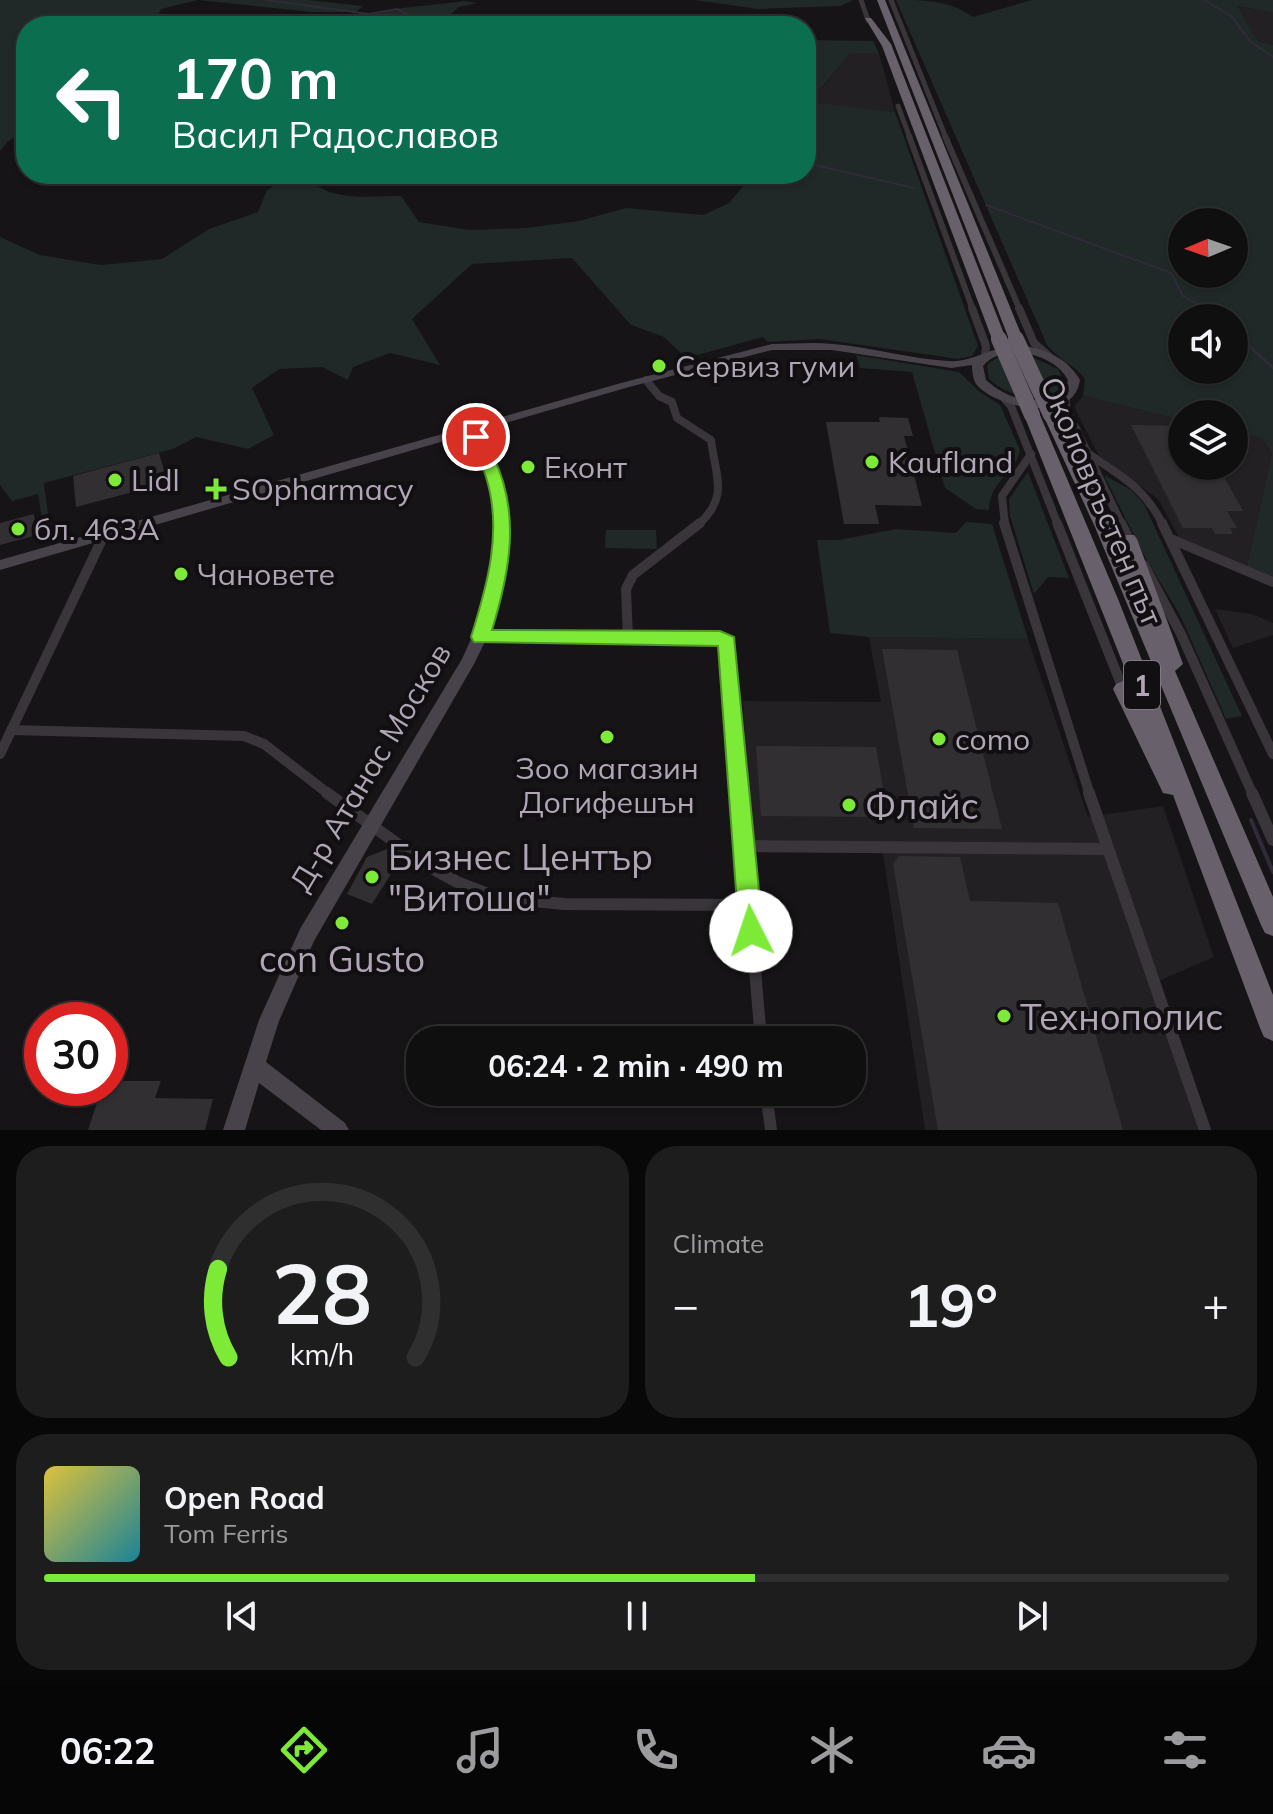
<!DOCTYPE html>
<meta charset="utf-8">
<style>
body{margin:0;font-family:Mulish,sans-serif;background:#1e1d1e;color:#f1f3f6;height:100vh;display:flex;flex-direction:column;font-size:30px;white-space:nowrap}
*{box-sizing:border-box;margin:0}
p{font-size:26px;color:#9c9c9f}
.icon{flex:none;width:44px;height:44px;fill:none;stroke:currentColor;stroke-width:2;stroke-linecap:round;stroke-linejoin:round}
.map{position:relative;height:1130px;overflow:hidden}
.drawer{display:flex;flex-direction:column;gap:16px;padding:16px;background:#090809;flex:1}
.drawer>*{flex:none}
.banner{position:absolute;left:16px;top:16px;width:800px;height:168px;border-radius:32px;box-shadow:0 2px 6px #0004,0 0 0 2px #302f30;background:#0b6e4f;color:#fff;overflow:hidden}
.needle{width:52px;rotate:268deg}
.buttons{position:absolute;left:1168px;top:208px;display:grid;gap:16px}
.buttons a{display:grid;place-items:center;width:80px;height:80px;border-radius:50%;background:#100f10;box-shadow:0 2px 6px #0004,0 0 0 2px #302f30;font-size:40px}
.speed{position:absolute;left:24px;top:1002px;display:flex;gap:16px;font-size:40px;font-weight:700;text-align:center}
.speed>*{display:grid;place-content:center;width:104px;height:104px;border-radius:50%;background:#100f10;box-shadow:0 2px 6px #0004,0 0 0 2px #302f30;line-height:1}
.speed .limit{border:12px solid #d22;background:#fff;color:#111}
.pin{position:absolute;display:grid;place-items:center;width:68px;height:68px;color:#fff;margin:-34px;border:4px solid #fff;border-radius:50%;box-shadow:0 2px 8px #0007}
.me{position:absolute;width:88px;margin:-44px;rotate:356deg;stroke-linejoin:round;filter:drop-shadow(0 0 6px #0008)}
.turn{display:flex;align-items:center;gap:28px;height:168px;padding:0 24px;font-size:36px}
.turn .icon{width:104px;height:104px;stroke-width:2.5}
.turn b{display:block;font-size:56px;line-height:68px}
.big{font-size:60px;font-weight:700;line-height:1.1}
.drawer .tile{flex:1;display:flex;flex-direction:column;justify-content:center;gap:12px;min-width:0;padding:0 28px;border-radius:32px;background:#1e1d1e}
.drawer .dial{align-items:center;gap:0}
.dial svg{height:208px;overflow:visible;fill:none;stroke:#302f30;stroke-width:7;stroke-linecap:round;text-anchor:middle}
.dial text{fill:#f1f3f6;stroke:none}
.song{display:flex;align-items:center;gap:24px}
.cover{width:96px;height:96px;border-radius:12px;background:linear-gradient(135deg,hsl(50 70% 55%),hsl(190 70% 35%))}
.played{height:8px;border-radius:4px;background:linear-gradient(90deg,#7eea38 60%,#302f30 60%)}
.keys{display:flex;justify-content:space-around;direction:ltr}
.heat{display:flex;justify-content:space-between;align-items:center;font-size:44px;direction:ltr}
.drawer .tiles{flex:1;display:grid;gap:16px;grid-template-columns:1fr 1fr}
.tile:last-child{grid-column:span 2}
.trip{position:absolute;left:406px;top:1026px;width:460px;height:80px;border-radius:32px;background:#100f10;box-shadow:0 2px 6px #0004,0 0 0 2px #302f30;font-weight:700;line-height:80px;text-align:center}
.dock{display:flex;height:128px;justify-content:space-around;align-items:center;background:#060606;color:#9c9c9f}
.dock .icon{width:56px;height:56px}
.dock .current{color:#7eea38}
.dock b{font-size:36px;color:#f1f3f6}
.map>svg:first-child{display:block}
</style>
<div class="map">
<svg width="1273" height="1130" viewBox="0 0 1273 1130">
<rect width="100%" height="100%" fill="#161416"/>
<g fill="#232023">
<path d="M1236,6L1273,13V45L1260,43Z"/>
<path d="M851,53H879L895,112L809,103Z"/>
<path d="M1083,396L1182,420V466H1234V432L1262,438L1272,453L1247,566L1180,539L1158,499L1099,456L1076,411L1075,405Z"/>
<path d="M1215,609L1252,614L1273,623V635L1233,648Z"/>
<path d="M869,637L1028,639L1088,817L1163,806L1214,957L1154,983L1205,1130H925L882,847L751,842L743,701L881,702Z"/>
</g>
<g fill="#202828" fill-rule="evenodd">
<path d="M0,0H308L363,6L356,12H312L198,0L161,9L158,15L160,23L170,26H26V131L8,141L0,151Z"/>
<path d="M694,0H853L841,6L758,9Z"/>
<path d="M896,0C926,0 949,0 973,17L1032,0H1273V13L1237,6L1259,42L1273,45V577L1247,566L1272,453L1262,438L1234,432V414H1182V420L1083,396L1085,379C1074,364 1057,359 1047,345ZM1182,222H1234V274H1182ZM1182,318H1234V370H1182Z"/>
<path d="M464,1L477,3L459,7L450,15L470,18L485,14L500,21L535,15L569,14L706,26H393L394,24L365,15C398,6 431,6 464,1Z"/>
<path d="M806,40L873,41L879,53H851L809,102L895,112L978,346L972,356L958,359L820,339L768,342L763,337L686,358L664,337L631,325L572,258L472,264L412,319L440,365L390,353L353,367L348,380L322,367L279,369L252,388L274,435L248,449L196,437L173,449L44,483L48,513L55,531L45,536L38,494L12,501L0,485V237L40,255L101,265L162,259L209,229L258,212L267,190L294,174C306,177 312,184 323,189C345,200 377,196 401,196L419,222L469,230L526,228L579,221L626,208L703,215L729,203L754,174H806Z"/>
<path d="M1025,354L1058,369L1064,383C1049,410 1007,396 989,379L987,365C998,354 1010,355 1025,354Z"/>
<path d="M856,355L959,372L980,392L1000,405L1020,450C1016,474 990,479 989,510L976,509L945,488L912,372L860,368Z"/>
<path d="M1028,472L1069,578L1048,577L1034,594L1010,516L1009,499Z"/>
<path d="M1104,475L1131,490L1144,504L1242,716L1226,719L1180,615L1145,557Z"/>
<path d="M966,522L992,524L1028,639L869,637L830,633L817,540H839L896,529L956,533Z"/>
<path d="M606,530H656L657,549L605,548Z"/>
</g>
<g fill="none" stroke-linecap="round" stroke-linejoin="round">
<g stroke="#302b39" stroke-width="2">
<path d="M266,0L369,14L397,9L417,19L413,26"/>
<path d="M1204,0L1231,16L1250,41L1273,57"/>
<path d="M806,163L914,188"/>
<path d="M986,205L1171,273L1183,296L1207,310"/>
</g>
<g stroke="#302b39" stroke-width="3">
<path d="M1203,308L1219,318"/>
<path d="M1234,332L1273,368"/>
</g>
<path stroke="#302b39" stroke-width="4" d="M1251,820L1273,872"/>
</g>
<g fill="#322f32">
<path d="M879,417L908,418L913,436H904L922,506L875,505L879,524H844L826,422H880Z"/>
<path d="M1131,425L1182,426V466H1218L1243,511H1227L1237,528H1230L1233,534H1215L1212,528H1183Z"/>
<path d="M159,453L166,477L147,482L148,488L76,507L73,476Z"/>
<path d="M34,514L37,535L0,545V523Z"/>
<path d="M882,649L957,650L1002,829L914,828Z"/>
<path d="M756,746L876,747L888,817L761,816Z"/>
<path d="M387,849L401,858L372,904L347,894L367,857Z"/>
<path d="M899,856L960,857L970,901L1058,903L1123,1130H938L893,864Z"/>
<path d="M110,1081H161L155,1098L213,1099L205,1130H88L102,1088H110Z"/>
</g>
<g fill="none" stroke-linecap="round" stroke-linejoin="round">
<g stroke="#39353b" stroke-width="5">
<path d="M861,0L868,20"/>
<path d="M891,0L946,138"/>
<path d="M898,106L910,138"/>
</g>
<g stroke="#39353b" stroke-width="6">
<path d="M909,136L973,310"/>
<path d="M945,136L1020,310"/>
</g>
<g stroke="#39353b" stroke-width="8">
<path d="M972,308L986,346L985,356"/>
<path d="M1019,308L1034,343L1049,356"/>
<path d="M646,380L659,396L672,402L677,418L711,440C716,478 729,497 698,525"/>
<path d="M1065,397L1067,410L1122,525"/>
<path d="M1004,398L1011,406L1058,525"/>
<path d="M1089,454C1123,478 1144,487 1163,525"/>
<path d="M1005,525L1002,496L1031,454"/>
</g>
<g stroke="#39353b" stroke-width="10">
<path d="M1004,523L1090,795"/>
<path d="M1057,523L1123,689"/>
<path d="M1121,523L1132,546"/>
<path d="M1162,523L1273,754"/>
<path d="M1171,539L1273,582"/>
<path d="M1144,565L1181,634L1253,795"/>
<path d="M481,637L720,638L727,643L740,795"/>
<path d="M628,638L626,589L633,575L700,523"/>
<path d="M11,730L244,736L264,744L330,795"/>
<path d="M0,754L104,535"/>
</g>
<g stroke="#39353b" stroke-width="12">
<path d="M327,793L428,866L457,882L499,898L564,904L749,905"/>
<path d="M740,793L761,1040"/>
<path d="M1089,793L1205,1130"/>
<path d="M1252,793L1273,840"/>
<path d="M744,846L1107,849"/>
<path d="M766,1092L771,1130"/>
</g>
<path fill="#48434a" fill-rule="evenodd" d="M772,344C792,344 813,342 833,344C872,347 910,359 948,361C976,363 996,342 1025,346C1048,350 1068,359 1080,380C1079,384 1078,389 1076,392C1060,421 993,406 976,384C973,379 972,371 972,365L951,368L832,350H772L629,387L478,431C488,449 499,468 504,488C521,546 502,612 474,664L314,941L279,1021L266,1062L345,1123L349,1130H321L259,1083L245,1130H223L259,1020L300,929L462,659C501,576 512,517 468,434L0,570V560L621,383ZM1021,352C1040,356 1058,362 1068,380L1065,391C1038,408 1008,400 986,380L983,366C993,354 1005,353 1021,352Z"/>
<g fill="#68616b" fill-rule="evenodd">
<path d="M877,0H885L1023,339L1021,342H1011L1009,339Z"/>
<path d="M865,18H871L891,44L1006,339L1004,342H994L992,339L882,46Z"/>
<path d="M1032,410L1040,415L1118,599L1273,995V1041L1264,1037L1260,1028L1173,795L1163,793L1113,689L1116,684L1123,681L1130,684L1137,699L1024,415Z"/>
<path d="M1051,410L1059,415L1125,555L1119,539L1122,535H1134L1137,539L1183,664L1175,671L1273,897V936L1265,933L1261,925L1095,527L1043,415Z"/>
</g>
<g stroke="#68616b" stroke-width="16">
<path d="M999,339L1032,415"/>
<path d="M1016,339L1051,415"/>
</g>
</g>
<path fill="#7eea38" stroke="#529824" stroke-width="2" d="M476,432C486,435 488,447 493,456C521,513 510,571 492,630L720,631L734,637L763,931L759,939L751,942L742,939L739,931L718,646L474,642L471,637C487,586 503,531 486,477C482,464 474,450 468,437Z"/>
<g fill="#7eea38" stroke="#110f11" stroke-width="3">
<circle cx="659" cy="366" r="8"/>
<circle cx="872" cy="462" r="8"/>
<circle cx="528" cy="467" r="8"/>
<circle cx="115" cy="480" r="8"/>
<path d="M212 477h8v8h8v8h-8v8h-8v-8h-8v-8h8z"/>
<circle cx="18" cy="529" r="8"/>
<circle cx="181" cy="574" r="8"/>
<circle cx="607" cy="737" r="8"/>
<circle cx="939" cy="739" r="8"/>
<circle cx="849" cy="805" r="8"/>
<circle cx="372" cy="877" r="8"/>
<circle cx="342" cy="923" r="8"/>
<circle cx="1004" cy="1016" r="8"/>
</g>
<g text-anchor="middle" dominant-baseline="central" stroke-width="8" stroke-linejoin="round" paint-order="stroke">
<rect fill="#110f11" stroke="#807984" stroke-width="2" x="1124" y="661" width="36" height="48" rx="6"/>
<g font-size="28" font-weight="bold" fill="#b0a6b5">
<text x="1142" y="685">1</text>
</g>
<g font-size="30" fill="#b0a6b5" stroke="#110f11" text-anchor="start">
<text x="675" y="366">Сервиз гуми</text>
<text x="888" y="462">Kaufland</text>
<text x="544" y="467">Еконт</text>
<text x="131" y="480">Lidl</text>
<text x="232" y="489">SOpharmacy</text>
<text x="34" y="529">бл. 463А</text>
<text x="197" y="574">Чановете</text>
<text x="955" y="739">como</text>
<text x="607" y="768" text-anchor="middle">Зоо магазин<tspan x="607" dy="34">Догифешън</tspan></text>
</g>
<g font-size="30" fill="#b0a6b5" stroke="#110f11">
<text transform="translate(1102 501) rotate(67)">Околовръстен път</text>
<text transform="translate(370 767) rotate(-59)">Д-р Атанас Москов</text>
</g>
<g font-size="36" fill="#b0a6b5" stroke="#110f11" text-anchor="start">
<text x="865" y="805">Флайс</text>
<text x="388" y="856">Бизнес Център<tspan x="388" dy="41">"Витоша"</tspan></text>
<text x="342" y="958" text-anchor="middle">con Gusto</text>
<text x="1020" y="1016">Технополис</text>
</g>
</g>
</svg>
<div class="buttons">
<a><svg class="needle" viewBox="-14 -14 28 28"><path d="M0-13l5 13h-10z" fill="#e53935"/><path d="M0 13l5-13h-10z" fill="#9c9c9f"/></svg></a>
<a><svg class="icon" aria-label="sound" viewBox="0 0 24 24"><path d="M4 9h4l5-4v14l-5-4H4zM17 9q2 3 0 6"/></svg></a>
<a><svg class="icon" aria-label="layers" viewBox="0 0 24 24"><path d="M12 4l9 5-9 5-9-5zM3 14l9 5 9-5"/></svg></a>
</div>
<div class="speed"><div class="limit">30</div></div>
<div class="pin" style="left:476px;top:437px;background:#d93025"><svg class="icon" aria-label="arrive" viewBox="0 0 24 24"><path d="M6 21V4h12l-3 4 3 4H6"/></svg></div>
<svg class="me" style="left:751px;top:931px" viewBox="-20 -20 40 40"><circle r="19" fill="#fff"/><path d="M0-13L10 11 0 6-10 11z" fill="#7eea38"/></svg>
<div class="trip">06:24 · 2 min · 490 m</div>
<div class="banner">
<div class="turn"><svg class="icon" aria-label="left" viewBox="0 0 24 24"><path d="M17 20v-9H6M10 6l-5 5 5 5"/></svg><div><b>170 m</b>Васил Радославов</div></div>
</div>
</div>
<section class="drawer">
<div class="tiles">
<div class="tile dial"><svg viewBox="0 0 100 80">
<path d="M14 69A42 42 0 1 1 86 69"/>
<path d="M14 69A42 42 0 0 1 10 35" stroke="#7eea38"/>
<text x="50" y="56" font-size="32" font-weight="700">28</text>
<text x="50" y="72" font-size="11">km/h</text>
</svg></div>
<div class="tile"><p>Climate</p>
<div class="heat"><a>−</a><b class="big">19°</b><a>+</a></div>
</div>
<div class="tile">
<div class="song"><i class="cover"></i><div><b>Open Road</b><p>Tom Ferris</p></div></div>
<div class="played"></div>
<div class="keys"><svg class="icon" aria-label="previous" viewBox="0 0 24 24"><path d="M18 5L8 12l10 7zM5 5v14"/></svg><svg class="icon" aria-label="pause" viewBox="0 0 24 24"><path d="M8 5v14M16 5v14"/></svg><svg class="icon" aria-label="next" viewBox="0 0 24 24"><path d="M6 5l10 7-10 7zM19 5v14"/></svg></div>
</div>
</div>
</section>
<nav class="dock">
<b>06:22</b>
<svg class="icon current" aria-label="directions" viewBox="0 0 24 24"><path d="M12 3l9 9-9 9-9-9zM9 14v-3h6M13 9l2 2-2 2"/></svg>
<svg class="icon" aria-label="music" viewBox="0 0 24 24"><path d="M9 18V5l10-2v13"/><circle cx="6" cy="18" r="3"/><circle cx="16" cy="16" r="3"/></svg>
<svg class="icon" aria-label="phone" viewBox="0 0 24 24"><path d="M5 4h4l2 5-3 2q2 4 5 5l2-3 5 2v4C11 20 4 13 5 4z"/></svg>
<svg class="icon" aria-label="climate" viewBox="0 0 24 24"><path d="M12 3v18M4 7l16 10M4 17L20 7"/></svg>
<svg class="icon" aria-label="car" viewBox="0 0 24 24"><path d="M5 17H2v-5l4-1 3-4h7l3 4 3 1v5h-3M9 17h6M6 11h13"/><circle cx="7" cy="17" r="2"/><circle cx="17" cy="17" r="2"/></svg>
<svg class="icon" aria-label="filters" viewBox="0 0 24 24"><path d="M4 7h16M4 17h16"/><circle cx="9" cy="7" r="2"/><circle cx="15" cy="17" r="2"/></svg>
</nav>
